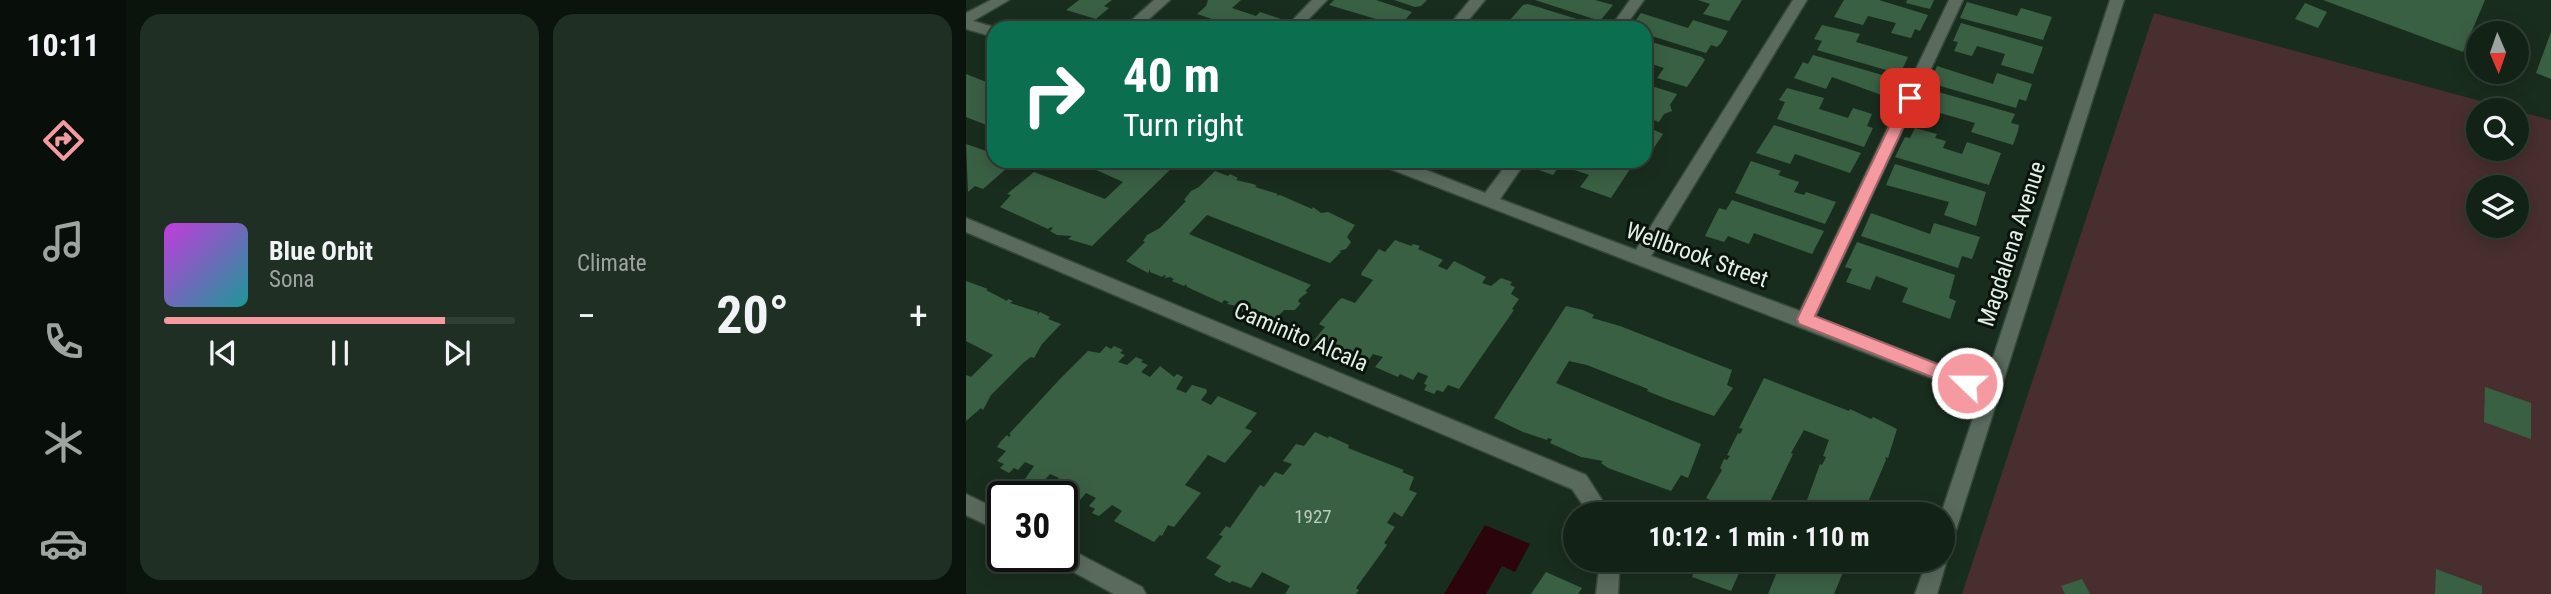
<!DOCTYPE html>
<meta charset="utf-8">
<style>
body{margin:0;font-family:"Roboto Condensed",sans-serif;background:#202f23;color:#f1f3f6;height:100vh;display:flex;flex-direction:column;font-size:26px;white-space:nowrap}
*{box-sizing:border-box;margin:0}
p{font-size:23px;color:#9da4a1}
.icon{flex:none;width:38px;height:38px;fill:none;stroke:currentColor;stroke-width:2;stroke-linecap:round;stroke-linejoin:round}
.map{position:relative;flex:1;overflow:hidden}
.panel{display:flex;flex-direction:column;gap:14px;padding:14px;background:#0a130c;width:840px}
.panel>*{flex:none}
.top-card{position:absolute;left:21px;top:21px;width:665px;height:147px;border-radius:21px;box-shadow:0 4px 18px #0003,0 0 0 2px #323f35;background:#0b6e4f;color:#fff;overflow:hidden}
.needle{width:46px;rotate:178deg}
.fabs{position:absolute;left:1500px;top:21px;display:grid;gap:14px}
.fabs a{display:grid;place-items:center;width:63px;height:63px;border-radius:50%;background:#132216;box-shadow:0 4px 18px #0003,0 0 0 2px #323f35;font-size:35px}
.speed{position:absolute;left:21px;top:481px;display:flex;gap:14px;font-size:35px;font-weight:700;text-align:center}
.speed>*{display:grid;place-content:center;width:91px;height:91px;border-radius:50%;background:#132216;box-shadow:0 4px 18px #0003,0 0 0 2px #323f35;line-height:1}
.speed .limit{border:4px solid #111;border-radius:10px;background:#fff;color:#111}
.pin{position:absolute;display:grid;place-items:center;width:60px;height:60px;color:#fff;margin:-30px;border-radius:14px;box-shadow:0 4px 10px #0006}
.me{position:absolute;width:77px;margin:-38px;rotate:292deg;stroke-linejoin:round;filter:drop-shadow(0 0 5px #0008)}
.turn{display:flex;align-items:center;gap:24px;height:147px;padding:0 21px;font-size:32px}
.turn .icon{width:91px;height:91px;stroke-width:2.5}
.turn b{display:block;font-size:49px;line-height:60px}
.big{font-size:52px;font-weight:700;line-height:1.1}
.panel .card{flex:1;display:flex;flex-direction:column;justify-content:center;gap:10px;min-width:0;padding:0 24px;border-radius:21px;background:#202f23}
.song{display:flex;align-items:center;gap:21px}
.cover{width:84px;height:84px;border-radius:10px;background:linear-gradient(135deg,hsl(290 70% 55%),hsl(180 70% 35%))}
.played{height:7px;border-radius:4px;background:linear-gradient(90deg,#f49aa0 80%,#323f35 80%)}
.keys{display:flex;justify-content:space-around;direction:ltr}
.heat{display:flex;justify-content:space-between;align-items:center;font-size:38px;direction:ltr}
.panel .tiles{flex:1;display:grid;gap:14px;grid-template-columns:repeat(2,1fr)}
.trip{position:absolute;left:597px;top:502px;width:392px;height:70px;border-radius:35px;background:#132216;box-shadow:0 4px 18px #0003,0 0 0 2px #323f35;font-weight:700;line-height:70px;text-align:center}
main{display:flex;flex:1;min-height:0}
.dock{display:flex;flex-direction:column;width:126px;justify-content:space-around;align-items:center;background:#080e09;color:#9da4a1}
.dock .icon{width:49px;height:49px}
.dock .on{color:#f49aa0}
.dock b{font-size:32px;color:#f1f3f6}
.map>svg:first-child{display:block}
</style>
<main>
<nav class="dock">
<b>10:11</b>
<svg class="icon on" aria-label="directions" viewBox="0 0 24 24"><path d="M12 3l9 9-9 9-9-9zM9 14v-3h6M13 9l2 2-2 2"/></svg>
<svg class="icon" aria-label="music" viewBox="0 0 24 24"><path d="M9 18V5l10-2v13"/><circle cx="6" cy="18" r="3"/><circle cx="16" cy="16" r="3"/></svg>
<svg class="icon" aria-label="phone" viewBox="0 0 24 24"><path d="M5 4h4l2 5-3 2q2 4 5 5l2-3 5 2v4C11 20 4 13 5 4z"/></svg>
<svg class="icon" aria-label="climate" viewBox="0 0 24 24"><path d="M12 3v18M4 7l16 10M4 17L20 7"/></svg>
<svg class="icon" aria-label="car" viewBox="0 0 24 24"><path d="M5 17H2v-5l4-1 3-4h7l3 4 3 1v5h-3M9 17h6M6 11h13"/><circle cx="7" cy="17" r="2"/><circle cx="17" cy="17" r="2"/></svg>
</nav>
<section class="panel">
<div class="tiles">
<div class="card">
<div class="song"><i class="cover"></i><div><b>Blue Orbit</b><p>Sona</p></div></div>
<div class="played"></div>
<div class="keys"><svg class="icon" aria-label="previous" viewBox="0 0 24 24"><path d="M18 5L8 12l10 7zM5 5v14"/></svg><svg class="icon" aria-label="pause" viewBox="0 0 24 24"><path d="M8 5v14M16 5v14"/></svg><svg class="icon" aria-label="next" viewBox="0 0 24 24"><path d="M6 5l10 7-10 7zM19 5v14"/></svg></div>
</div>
<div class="card"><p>Climate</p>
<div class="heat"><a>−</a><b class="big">20°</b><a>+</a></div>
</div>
</div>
</section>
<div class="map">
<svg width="1585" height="594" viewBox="0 0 1585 594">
<rect width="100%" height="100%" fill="#192d1e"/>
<path fill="#482e2f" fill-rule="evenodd" d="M1188,13L1548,110H1512V149H1550L1551,111L1585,120V594H996ZM1512,187H1550V226H1512Z"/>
<path fill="#2b050b" d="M519,525L564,544L549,572L536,566L520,594H478Z"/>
<g fill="#3a6044">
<path d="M113,0H146L138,6L143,8L130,19L100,10Z"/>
<path d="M242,0H275L266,8L290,16L294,12L315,19L306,28H272L231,14L240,6Z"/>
<path d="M368,0H410L446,12L432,28H401L410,19L363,5Z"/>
<path d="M428,0H461L455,6L449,7Z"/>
<path d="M569,0H629L647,5L634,21Z"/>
<path d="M732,0H776L763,21L737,14L744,4Z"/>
<path d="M878,0H913L962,15L954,31L949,29L945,38L925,33L930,23L902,16L897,25L868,17Z"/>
<path d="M941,0H968L964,9L940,3Z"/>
<path d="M1357,0H1519L1497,52Z"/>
<path d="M1001,2L1051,16L1055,8L1086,17L1077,40L994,18Z"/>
<path d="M1339,3L1361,12L1352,28L1329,19Z"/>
<path d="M562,4L611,19L634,28H537L557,5Z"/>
<path d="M675,13L722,28L727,20L762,31L755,43L751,47L745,45L740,53L679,34V28H664Z"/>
<path d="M225,19L251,28H208Z"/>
<path d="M995,23L1077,47L1067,74L1035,65L1039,54L1011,46L1006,56L988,51L992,42L987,41Z"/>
<path d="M856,25L894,34L890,42L942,57L934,74L851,50L856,41L848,39Z"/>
<path d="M1585,32V79L1570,73Z"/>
<path d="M679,40L736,57L739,60L721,87L691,78L698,68L679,62Z"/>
<path d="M847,55L930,79L921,97L866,77L860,89L828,78L837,62L842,64Z"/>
<path d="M971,66L1027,84L1031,73L1066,84L1060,101L1053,99L1050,108L964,83Z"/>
<path d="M0,74L28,85V128L0,117Z"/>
<path d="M679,84L711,94L704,105L706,111L698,114L693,122L679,117V95L682,91H679Z"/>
<path d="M821,88L858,98L853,109L882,118L887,108L906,114L901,126L907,128L898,147L811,119L819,102L813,100Z"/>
<path d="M962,89L1049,114L1045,123L1053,125L1052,131L1047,145L1005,132L1009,123L953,107Z"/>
<path d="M808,125L895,153L884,173L829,154L824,164L790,153Z"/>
<path d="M679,126L697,134L686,151L679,149Z"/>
<path d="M949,128L971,134L969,138L980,141L977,148L996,154L1001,142L1035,153L1023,185L929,157L939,137L944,138Z"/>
<path d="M0,144L26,153L28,151V161H49L17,189L9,186L2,192Z"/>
<path d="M110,161H213L126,246L102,239L106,236L91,235L84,231L87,228L85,227L82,229L34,207L45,195L41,194L68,172L139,199L157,182Z"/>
<path d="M568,161H657L666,166L645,198L614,187L623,175L594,165L587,175L564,167Z"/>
<path d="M785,161L815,171L812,175L833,182L828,192L838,195L840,192L870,202L859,224L769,193Z"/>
<path d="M929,164L1020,192L1010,226L978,215L983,202L920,185Z"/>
<path d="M249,171L262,176L264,174L272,178L270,180L287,184L291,186L289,187L312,194L310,196L314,195L346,209L347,207L355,213L362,212L389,225L381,237L385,242L380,249L373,251L375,252L364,263L241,215L223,234L345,285L339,291L342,292L333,299L332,302L335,303L329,310H318L306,323L277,312L270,307L271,306L261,304L263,302L258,300L256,303L221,287L220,284L218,286L206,281L208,279L204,277L198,278L200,276L198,275L196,277L184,272V269L182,273L160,261L179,242L177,241L181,235L194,228L220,201L218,200L225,191L233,187Z"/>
<path d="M766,200L858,231L846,254L788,233L783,244L762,236L758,242L739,236L753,208L760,210Z"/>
<path d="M905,213L964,234L968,223L1014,237L1006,259L996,256L992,268L895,236Z"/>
<path d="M429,240L445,246L447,244L454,246L452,249L477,260L472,266L481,270L488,261L520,277L516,283L525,286L535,278L546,282L544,285L549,287L545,294L553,299L546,309L548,310L493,389L482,385L477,392L471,390L468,394L458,390L461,385L458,384L462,376L452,372L447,380L434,374L432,377L409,367L417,357L407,354L402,361L373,351L371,354L363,350L365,348L348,340L359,327L353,324L373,300L376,298L389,303L407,280L395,275L396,272L413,249L419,252Z"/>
<path d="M891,242L989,275L983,298L990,301L984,319L936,302L942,288L910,276L904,290L880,282L886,269L879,267Z"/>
<path d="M0,281L22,289L20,290L41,301L42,299L47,301L44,303L72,312L71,315L74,312L84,317L82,319L95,324L76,344L68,358L65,357L57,363L25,395L17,410L15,408L0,421V375L5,377L27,355L0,341Z"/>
<path d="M600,306L617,310L628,315L626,318L654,326L766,370L761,385L767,388L748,416L701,399L681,391L682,389L621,365L603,361L590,383L735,444L722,478L715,475L705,491L642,468L635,463L637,461L615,457L584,443L586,439L582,438L581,440L557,432L528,418Z"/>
<path d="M140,346L145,349L148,346L157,350L154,353L159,355L152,362L161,365L170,357L177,360L175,362L182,365L175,372L184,377L194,366L208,377L211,374L217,377L210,389L220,393L226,385L240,389L241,392L235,400L245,405L252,396L291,413L279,428L286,431L259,463L242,455L219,485L235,493L208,527L202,525L196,536L194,535L188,542L148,521L156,511L146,505L133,516L126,513L129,509L123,506L130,498L120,493L108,507L99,503L105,496L94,491L89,497L76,490L83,491L93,478L84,474L76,483L68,479L65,483L59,479L68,466L59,462L52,470L48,468L43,473L34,468L38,464L31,461L40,451L31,447L35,441L41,435L43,437L45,435L43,434L94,379L122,351L134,353Z"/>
<path d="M798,378L883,411L884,409L905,419L907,417L931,429L922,458L919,457L920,460L897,514H836L854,464L856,465L860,457L857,456L863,440L838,430L825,453L827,454L803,504L805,505L801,514H737L744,500L740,498L756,470L754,468L758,459L761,460L764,456L761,455L772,433L774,434L777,429L773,428Z"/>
<path d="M1519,387L1565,403V439L1518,422Z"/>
<path d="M349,432L362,438L363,436L383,445L382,448L438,470L436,472L448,477L443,490L451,493L436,517L428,512L421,523L429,527L418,543L421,545L390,588L393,590L390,594H319L324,586L296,572L285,588L266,581L264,583L248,575L255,566L240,558L257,536L253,535L260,526L264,528L294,485L298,487L309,472L317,475L326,464L317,461L330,444L338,446Z"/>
<path d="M711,560H779L765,591L726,577L729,570Z"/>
<path d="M816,560H882L868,594H802Z"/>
<path d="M1470,569L1516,586V594H1469Z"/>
<path d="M580,572L616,588L612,594H565Z"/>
<path d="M1116,579L1124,594H1099L1095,586Z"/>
</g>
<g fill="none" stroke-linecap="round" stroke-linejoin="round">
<defs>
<g id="minor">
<path d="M25,0H43L7,21L31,28H28V37L0,29V13Z"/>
<path d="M188,0H204L173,28H157Z"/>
<path d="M346,0H361L334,28H319Z"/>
<path d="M504,0H519L496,28H481Z"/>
<path d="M664,0H678L658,28H644Z"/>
<path d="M827,0H841L685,256L834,311L983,0H997L849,317L1019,382L1144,0H1158L986,543L983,550L978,552L981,560L971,594H949L961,560H976L975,514L1014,397L414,165L412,161H437L519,193L543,161H560L534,199L670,250Z"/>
<path d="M0,218L620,475L645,514H623L606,489L0,232Z"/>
<path d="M0,494L37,512V533L0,515Z"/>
<path d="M96,545L176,587L180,594H148L89,562L86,556H96Z"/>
<path d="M634,560H654L652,594H630Z"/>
</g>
</defs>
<use href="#minor" stroke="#35483a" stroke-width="3"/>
<use href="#minor" fill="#5a6b5e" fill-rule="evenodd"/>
</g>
<path fill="#f49aa0" stroke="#9f6468" stroke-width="2" d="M944,93L951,98L849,316L1007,378L1010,383L1007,388L1001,391L833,324L831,319L937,98Z"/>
<g text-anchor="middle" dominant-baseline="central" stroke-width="6" stroke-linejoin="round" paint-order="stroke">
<g font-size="19" fill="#b9ccbe">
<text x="347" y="516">1927</text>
</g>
<g font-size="23" fill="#e3f0e6" stroke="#0a130c">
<text transform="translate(1046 244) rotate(-72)">Magdalena Avenue</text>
<text transform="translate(731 255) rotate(20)">Wellbrook Street</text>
<text transform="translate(335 337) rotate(23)">Caminito Alcala</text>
</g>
</g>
</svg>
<div class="fabs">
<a><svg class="needle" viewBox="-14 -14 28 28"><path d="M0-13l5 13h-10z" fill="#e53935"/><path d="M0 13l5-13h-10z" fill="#9da4a1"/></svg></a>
<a><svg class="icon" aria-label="search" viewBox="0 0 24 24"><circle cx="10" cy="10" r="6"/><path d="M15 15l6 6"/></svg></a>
<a><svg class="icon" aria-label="layers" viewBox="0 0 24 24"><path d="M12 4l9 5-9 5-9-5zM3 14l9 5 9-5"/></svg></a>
</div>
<div class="speed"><div class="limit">30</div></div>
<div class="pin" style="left:944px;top:98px;background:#d93025"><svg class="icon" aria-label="arrive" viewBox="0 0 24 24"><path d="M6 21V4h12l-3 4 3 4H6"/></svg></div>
<svg class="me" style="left:1001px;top:383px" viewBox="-20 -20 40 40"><circle r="17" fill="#f49aa0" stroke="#fff" stroke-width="3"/><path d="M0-11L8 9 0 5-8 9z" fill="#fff"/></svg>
<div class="trip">10:12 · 1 min · 110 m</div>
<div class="top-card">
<div class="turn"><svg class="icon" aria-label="right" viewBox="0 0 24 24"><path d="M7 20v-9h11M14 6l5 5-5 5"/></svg><div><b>40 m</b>Turn right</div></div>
</div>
</div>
</main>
